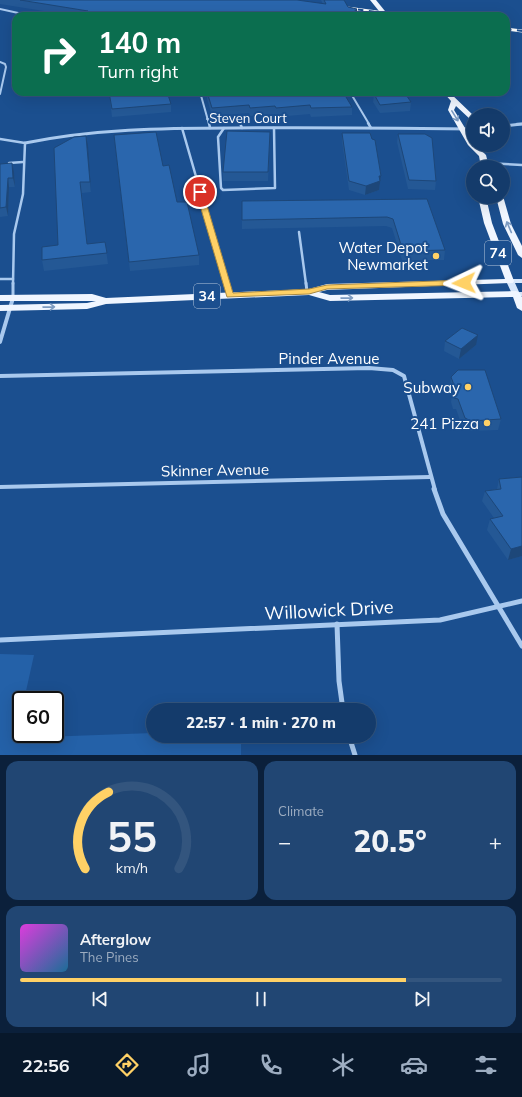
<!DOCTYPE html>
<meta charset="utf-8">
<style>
body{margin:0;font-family:Mulish,sans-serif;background:#214673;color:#f1f3f6;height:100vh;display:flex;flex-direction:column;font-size:15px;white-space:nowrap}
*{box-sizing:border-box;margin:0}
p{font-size:13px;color:#9dadc1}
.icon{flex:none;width:22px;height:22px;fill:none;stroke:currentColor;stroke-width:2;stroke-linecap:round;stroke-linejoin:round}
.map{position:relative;height:755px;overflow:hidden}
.side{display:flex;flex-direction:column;gap:6px;padding:6px;background:#0b203b;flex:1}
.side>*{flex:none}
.top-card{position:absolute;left:12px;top:12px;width:498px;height:84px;border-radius:12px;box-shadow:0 4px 16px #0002,0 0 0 1px #33557e;background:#0b6e4f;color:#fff;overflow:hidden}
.tools{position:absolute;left:466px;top:108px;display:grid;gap:8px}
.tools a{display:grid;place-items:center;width:44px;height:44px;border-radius:50%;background:#143b6b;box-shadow:0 4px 16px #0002,0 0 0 1px #33557e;font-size:20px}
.speed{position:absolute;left:12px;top:691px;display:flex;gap:8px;font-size:20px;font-weight:700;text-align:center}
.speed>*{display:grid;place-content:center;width:52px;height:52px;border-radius:50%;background:#143b6b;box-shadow:0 4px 16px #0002,0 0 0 1px #33557e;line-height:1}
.speed .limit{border:2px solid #111;border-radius:6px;background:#fff;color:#111}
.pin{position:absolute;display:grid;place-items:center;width:34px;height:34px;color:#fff;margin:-17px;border:2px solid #fff;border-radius:50%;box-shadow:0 1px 4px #0007}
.me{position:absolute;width:44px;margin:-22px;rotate:268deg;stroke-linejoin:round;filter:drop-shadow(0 0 3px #0008)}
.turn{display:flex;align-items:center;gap:14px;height:84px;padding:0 20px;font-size:18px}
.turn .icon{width:52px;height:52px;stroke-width:2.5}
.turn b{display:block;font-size:28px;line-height:34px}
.big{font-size:30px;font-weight:800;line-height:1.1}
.side .card{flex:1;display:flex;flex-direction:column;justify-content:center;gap:6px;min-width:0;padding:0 14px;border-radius:12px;background:#214673}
.side .dial{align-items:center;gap:0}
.dial svg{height:104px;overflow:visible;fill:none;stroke:#33557e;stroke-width:7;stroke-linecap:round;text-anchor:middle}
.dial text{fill:#f1f3f6;stroke:none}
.song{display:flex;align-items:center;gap:12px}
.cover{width:48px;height:48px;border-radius:6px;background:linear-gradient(135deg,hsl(300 70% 55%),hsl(200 70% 35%))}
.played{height:4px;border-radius:2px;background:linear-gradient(90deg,#ffd166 80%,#33557e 80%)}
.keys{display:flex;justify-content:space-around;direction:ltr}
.heat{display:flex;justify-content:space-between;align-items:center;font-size:22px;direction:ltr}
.side .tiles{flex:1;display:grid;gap:6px;grid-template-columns:1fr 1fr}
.card:last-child{grid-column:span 2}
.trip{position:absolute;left:146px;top:703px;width:230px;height:40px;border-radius:20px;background:#143b6b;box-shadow:0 4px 16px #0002,0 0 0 1px #33557e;font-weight:800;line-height:40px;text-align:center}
.dock{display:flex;height:64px;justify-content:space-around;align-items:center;background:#08182b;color:#9dadc1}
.dock .icon{width:28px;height:28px}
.dock .on{color:#ffd166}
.dock b{font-size:18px;color:#f1f3f6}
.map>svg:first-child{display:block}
</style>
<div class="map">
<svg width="522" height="755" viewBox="0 0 522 755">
<rect width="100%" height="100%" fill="#1b4f8f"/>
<path fill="#2461a8" d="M0,654L34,655L24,700H21V713L16,738L153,733V736H241V755H0Z"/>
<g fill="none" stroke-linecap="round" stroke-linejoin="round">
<g stroke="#a9c9ee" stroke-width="2">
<path d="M0,9L32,16"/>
<path d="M0,62L5,64L6,67L0,94"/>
<path d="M200,92L209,124"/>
<path d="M350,92L369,124"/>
<path d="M207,119L238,118L241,124"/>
</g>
<g stroke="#a9c9ee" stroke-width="2.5">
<path d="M209,123L210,128"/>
<path d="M240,123L242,128"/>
<path d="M368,123L371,128"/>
<path d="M182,128L227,284"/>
<path d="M224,128L218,137L221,188L223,190L275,188L274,128"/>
<path d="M0,139L25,143L23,194L14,234L13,284"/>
<path d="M9,163L23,162"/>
<path d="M486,163L522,165"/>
<path d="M299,232L306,284"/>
<path d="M0,279H13"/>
</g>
<g stroke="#a9c9ee" stroke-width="3">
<path d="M227,283L230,295"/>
<path d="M306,283L307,292"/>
<path d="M13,297V283"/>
</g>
<path stroke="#a9c9ee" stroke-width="2.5" d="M517,124H522"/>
<g stroke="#a9c9ee" stroke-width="3">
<path d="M503,126L522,124"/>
<path d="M25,143C94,129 163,128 233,128C313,127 393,128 473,129"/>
</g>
<g stroke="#a9c9ee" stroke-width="4">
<path d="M0,342L13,298"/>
<path d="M0,376L369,368L393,370L404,376L435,490"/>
<path d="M0,487L430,477"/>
</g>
<g stroke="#a9c9ee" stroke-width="5">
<path d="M434,489L443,514L522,646"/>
<path d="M337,624L339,681L343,710"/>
<path d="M0,640L440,620L522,601"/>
<path d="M349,736L355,755"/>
</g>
<path fill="#d6e6fa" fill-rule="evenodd" d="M510,279H522V283H515L519,292H522V296H513L506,281Z"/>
<g fill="#f0f6ff" fill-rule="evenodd">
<path d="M370,0H376L389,16H383Z"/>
<path d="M443,92H449L473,115V121L471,120L456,106L454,110L473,141V145H476L486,155L489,167H481L479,156L468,145L448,110L451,101Z"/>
<path d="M503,196L511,224L522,246V258L518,255L503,224L496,197H503Z"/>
<path d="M478,197H486L492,223L514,281L513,283L327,290L319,292L330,295L516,291L519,292L522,297V311L517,308L513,297L330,301L309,295L106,304L87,309L0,311V305L87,303L96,301H0V295L92,294L106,298L309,289L327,284L505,279L484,223Z"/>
</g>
<defs>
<g id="rail">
<path d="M347,8L407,16"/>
<path d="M506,29L522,31"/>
</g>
</defs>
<use href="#rail" stroke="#fff" stroke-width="3"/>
<use href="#rail" stroke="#1b4f8f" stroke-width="2" stroke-dasharray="5.5" stroke-linecap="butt"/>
</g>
<g fill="#245895">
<path d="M0,0H297L323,4L321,0H344L348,7L357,16H75L0,4Z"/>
<path d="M109,92H167L171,104V112L112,117Z"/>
<path d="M207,92H343L352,107V115L311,117L310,114L276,117L275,114L250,116L249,113L212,116L207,99Z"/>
<path d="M374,94L411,102L410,111L380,113L373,102Z"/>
<path d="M270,132L268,181H223V172Z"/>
<path d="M342,133L381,176L379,190L365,195L349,190L342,141Z"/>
<path d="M398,134L436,181L435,190L408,189L397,142Z"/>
<path d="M114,135L163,166L199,255V265L130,271Z"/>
<path d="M86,136L91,192L82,193L87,244L105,242L108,264L44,271L42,260L58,245Z"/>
<path d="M0,164L14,172L15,187H9L8,216L0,217Z"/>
<path d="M427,199L445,250L444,260H402L392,228L386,226L242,229V201Z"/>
<path d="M445,341L476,345L459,359L444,351Z"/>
<path d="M451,377L501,419L498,430L469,431L463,429L456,409H453L451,402L452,395L450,387Z"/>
<path d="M522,477V556L508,560L487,530L490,519L494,518L482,501L485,491L497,489L499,479Z"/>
</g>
<g fill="#1d4779">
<path d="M357,9V16H349Z"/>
<path d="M86,136L88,146L91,192L90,182Z"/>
<path d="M12,163L14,172L15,187L13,178Z"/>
<path d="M379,176H381L379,190L365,195L366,186Z"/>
<path d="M8,178L9,187L8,216L6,207Z"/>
<path d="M478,335L476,345L459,359L461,349Z"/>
<path d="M522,546V556L508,560L511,549Z"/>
</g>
<g fill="#2a66ad" stroke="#1d4779">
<path d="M20,0H297L326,4L324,0H344L348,7L357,9L349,16H85L80,15L88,11Z"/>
<path d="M109,92H167L171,104L112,109Z"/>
<path d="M207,92H343L352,107L311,108L310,105L276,108L275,106L250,108L249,105L212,108Z"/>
<path d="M394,92H404L411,102L380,105L374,94Z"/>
<path d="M227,131L270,132L268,172H223Z"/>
<path d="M156,132L163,166L169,165L177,202H187L199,255L129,262L114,135Z"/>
<path d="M342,133H370L372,139L375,140L381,176H379L380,181L366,186L349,181Z"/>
<path d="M398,134H425L432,138L436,181L409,180Z"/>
<path d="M86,136L90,182H80L87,244L105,242L107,253L42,260V247L58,245L54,148L74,137Z"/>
<path d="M12,163L13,178H8L6,207L0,208V164Z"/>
<path d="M427,199L445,250L403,251L393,219L387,217L242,220V201Z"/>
<path d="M462,328L478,335L461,349L445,341Z"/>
<path d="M458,370H485L501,419L471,421L465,418L458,399L454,398L453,391L456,390L451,377Z"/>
<path d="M522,477V546L511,549L490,519L503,516L485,491L501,489L499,479Z"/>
</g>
<defs><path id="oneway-shaft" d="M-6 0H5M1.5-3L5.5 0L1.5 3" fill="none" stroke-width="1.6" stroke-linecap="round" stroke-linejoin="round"/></defs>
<g stroke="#7b9ac1">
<use href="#oneway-shaft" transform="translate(455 116) rotate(58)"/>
<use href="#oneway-shaft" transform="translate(509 227) rotate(-113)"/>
<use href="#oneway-shaft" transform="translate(347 298) rotate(-1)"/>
<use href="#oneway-shaft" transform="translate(49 307) rotate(-1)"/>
</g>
<path fill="#ffd166" stroke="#a68842" d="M197,190L203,192L233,293L309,289L327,285L464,280L468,283L464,285L327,289L309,294L227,297L196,192Z"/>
<g fill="#ffd166" stroke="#1b4f8f" stroke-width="1.5">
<circle cx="436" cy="256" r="4"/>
<circle cx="468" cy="387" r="4"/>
<circle cx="487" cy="423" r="4"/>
</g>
<g text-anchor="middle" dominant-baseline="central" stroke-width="4" stroke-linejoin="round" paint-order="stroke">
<g font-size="13" fill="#fff" stroke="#1b4f8f">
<text x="248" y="118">Steven Court</text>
</g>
<g fill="#1b4f8f" stroke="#bbcadd" stroke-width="1">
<rect x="485" y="241" width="26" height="24" rx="3"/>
<rect x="194" y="284" width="26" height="24" rx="3"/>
</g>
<g font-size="14" font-weight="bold" fill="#fff">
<text x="498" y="253">74</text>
<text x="207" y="296">34</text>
</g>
<g font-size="15" fill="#fff" stroke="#1b4f8f" text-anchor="end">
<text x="428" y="247">Water Depot<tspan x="428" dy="17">Newmarket</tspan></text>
<text x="460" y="387">Subway</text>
<text x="479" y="423">241 Pizza</text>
</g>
<g font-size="15" fill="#fff" stroke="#1b4f8f">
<text x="329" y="358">Pinder Avenue</text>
<text transform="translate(215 470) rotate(-1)">Skinner Avenue</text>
</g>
<g font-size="18" fill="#fff" stroke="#1b4f8f">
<text transform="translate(329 610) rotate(-3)">Willowick Drive</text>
</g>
</g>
</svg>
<div class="tools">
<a><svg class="icon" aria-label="sound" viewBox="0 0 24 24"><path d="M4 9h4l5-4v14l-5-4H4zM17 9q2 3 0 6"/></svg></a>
<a><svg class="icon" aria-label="search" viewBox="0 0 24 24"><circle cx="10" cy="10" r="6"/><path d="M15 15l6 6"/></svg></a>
</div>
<div class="speed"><div class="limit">60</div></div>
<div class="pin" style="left:200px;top:192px;background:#d93025"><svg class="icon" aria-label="arrive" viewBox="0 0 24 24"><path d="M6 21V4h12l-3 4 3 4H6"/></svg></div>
<svg class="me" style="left:464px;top:283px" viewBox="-20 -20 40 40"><path d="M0-17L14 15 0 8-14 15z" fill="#ffd166" stroke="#fff" stroke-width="4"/></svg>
<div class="trip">22:57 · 1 min · 270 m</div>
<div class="top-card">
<div class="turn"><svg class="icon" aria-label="right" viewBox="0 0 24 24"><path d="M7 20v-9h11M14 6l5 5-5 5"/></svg><div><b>140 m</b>Turn right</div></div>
</div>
</div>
<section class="side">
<div class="tiles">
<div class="card dial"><svg viewBox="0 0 100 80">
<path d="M14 69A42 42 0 1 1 86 69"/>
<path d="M14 69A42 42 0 0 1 32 10" stroke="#ffd166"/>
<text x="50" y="56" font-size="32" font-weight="700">55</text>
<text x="50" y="72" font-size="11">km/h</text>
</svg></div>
<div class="card"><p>Climate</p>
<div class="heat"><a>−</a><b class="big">20.5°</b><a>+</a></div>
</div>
<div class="card">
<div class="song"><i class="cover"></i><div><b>Afterglow</b><p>The Pines</p></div></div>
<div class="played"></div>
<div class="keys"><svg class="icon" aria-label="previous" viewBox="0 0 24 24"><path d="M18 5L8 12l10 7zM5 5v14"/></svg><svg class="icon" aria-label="pause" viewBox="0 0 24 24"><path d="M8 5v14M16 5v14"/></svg><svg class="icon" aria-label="next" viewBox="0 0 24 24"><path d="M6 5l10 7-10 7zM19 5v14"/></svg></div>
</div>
</div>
</section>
<nav class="dock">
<b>22:56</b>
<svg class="icon on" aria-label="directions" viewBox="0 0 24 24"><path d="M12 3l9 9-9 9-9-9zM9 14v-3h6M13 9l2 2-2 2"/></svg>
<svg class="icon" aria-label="music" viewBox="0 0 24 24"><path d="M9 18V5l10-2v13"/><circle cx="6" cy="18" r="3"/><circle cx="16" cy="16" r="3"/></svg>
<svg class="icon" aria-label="phone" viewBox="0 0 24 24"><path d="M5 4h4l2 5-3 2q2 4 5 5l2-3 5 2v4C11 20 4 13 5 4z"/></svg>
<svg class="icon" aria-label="climate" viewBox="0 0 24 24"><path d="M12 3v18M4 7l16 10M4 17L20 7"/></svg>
<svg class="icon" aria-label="car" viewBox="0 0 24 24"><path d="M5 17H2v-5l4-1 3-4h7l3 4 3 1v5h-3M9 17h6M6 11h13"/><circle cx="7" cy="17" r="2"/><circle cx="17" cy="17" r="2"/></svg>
<svg class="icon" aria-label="filters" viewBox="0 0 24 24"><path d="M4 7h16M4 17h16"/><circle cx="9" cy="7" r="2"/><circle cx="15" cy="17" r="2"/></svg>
</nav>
